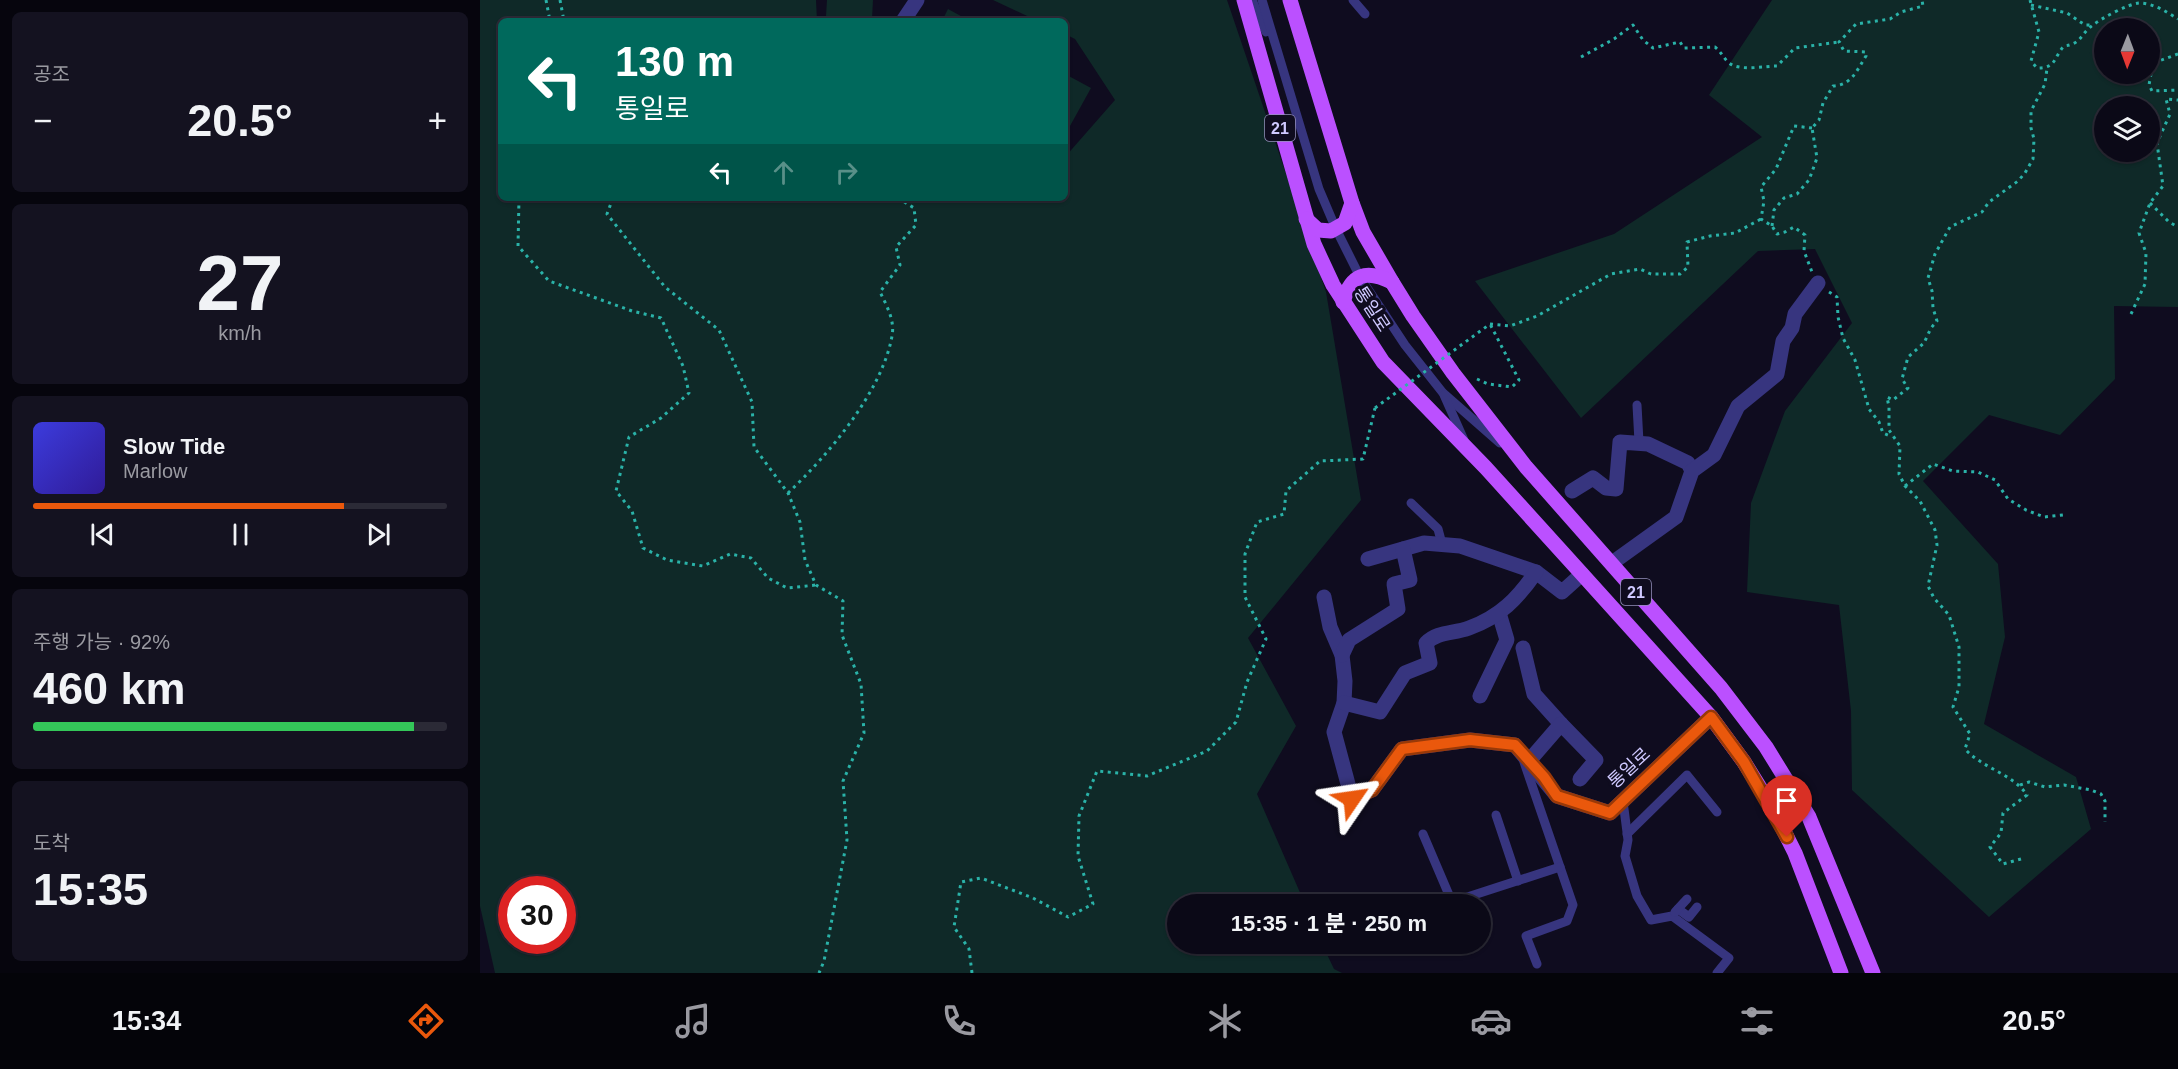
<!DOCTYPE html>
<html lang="ko">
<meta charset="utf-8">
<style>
body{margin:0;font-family:Helvetica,"Noto Sans KR",sans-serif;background:#141220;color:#f1f3f6;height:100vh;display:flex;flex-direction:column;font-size:22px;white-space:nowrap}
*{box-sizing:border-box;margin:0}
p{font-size:20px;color:#9a9aa1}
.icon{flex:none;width:33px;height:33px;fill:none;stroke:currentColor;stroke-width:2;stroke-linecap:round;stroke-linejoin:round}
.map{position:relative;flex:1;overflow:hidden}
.sheet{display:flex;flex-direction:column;gap:12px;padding:12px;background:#06050d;width:480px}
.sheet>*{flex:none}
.guide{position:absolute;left:18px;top:18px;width:570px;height:183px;border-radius:9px;box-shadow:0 2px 4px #0004,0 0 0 2px #2b2a36;background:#00695c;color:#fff;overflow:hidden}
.needle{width:39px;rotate:181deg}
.fabs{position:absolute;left:1614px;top:18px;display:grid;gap:12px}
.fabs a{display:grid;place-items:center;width:66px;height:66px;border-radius:50%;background:#0b0917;box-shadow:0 2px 4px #0004,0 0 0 2px #2b2a36;font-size:30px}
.speed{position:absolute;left:18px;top:876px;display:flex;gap:12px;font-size:30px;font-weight:700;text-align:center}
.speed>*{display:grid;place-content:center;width:78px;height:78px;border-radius:50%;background:#0b0917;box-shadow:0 2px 4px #0004,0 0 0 2px #2b2a36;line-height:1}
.speed .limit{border:9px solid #d22;background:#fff;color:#111}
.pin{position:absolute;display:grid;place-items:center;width:51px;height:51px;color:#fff;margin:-62px -26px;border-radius:50% 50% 50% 0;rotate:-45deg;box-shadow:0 0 6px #0007}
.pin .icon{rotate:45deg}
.me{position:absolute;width:66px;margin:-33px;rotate:58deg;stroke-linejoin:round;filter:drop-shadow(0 0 4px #0008)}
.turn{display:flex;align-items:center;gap:21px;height:126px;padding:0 18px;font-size:27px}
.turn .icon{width:78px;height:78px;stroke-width:2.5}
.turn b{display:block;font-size:42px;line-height:51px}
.lanes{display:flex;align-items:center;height:57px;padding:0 18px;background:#0003;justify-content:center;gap:30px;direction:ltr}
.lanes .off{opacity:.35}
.big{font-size:45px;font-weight:800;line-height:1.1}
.sheet .tile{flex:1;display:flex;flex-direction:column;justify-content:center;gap:9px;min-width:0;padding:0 21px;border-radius:9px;background:#141220}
.sheet .dial{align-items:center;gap:0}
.dial b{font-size:78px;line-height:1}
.song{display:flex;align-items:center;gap:18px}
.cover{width:72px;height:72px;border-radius:9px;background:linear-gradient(135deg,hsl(240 70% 55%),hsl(250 70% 35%))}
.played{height:6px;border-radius:3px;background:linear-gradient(90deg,#ea580c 75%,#2b2a36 75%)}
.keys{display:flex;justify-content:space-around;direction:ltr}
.heat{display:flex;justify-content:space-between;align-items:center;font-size:33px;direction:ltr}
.charge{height:9px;border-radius:4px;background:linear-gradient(90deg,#34c759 92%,#2b2a36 0)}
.trip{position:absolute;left:687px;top:894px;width:324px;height:60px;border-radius:30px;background:#0b0917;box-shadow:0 2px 4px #0004,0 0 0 2px #2b2a36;font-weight:800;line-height:60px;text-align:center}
.dock{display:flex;height:96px;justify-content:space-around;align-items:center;background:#040409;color:#9a9aa1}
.dock .icon{width:42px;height:42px}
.dock .on{color:#ea580c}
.dock b{font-size:27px;color:#f1f3f6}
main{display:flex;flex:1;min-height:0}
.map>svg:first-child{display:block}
</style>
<main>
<section class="sheet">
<div class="tile"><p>공조</p>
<div class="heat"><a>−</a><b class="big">20.5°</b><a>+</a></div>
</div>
<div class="tile dial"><b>27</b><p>km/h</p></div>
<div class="tile">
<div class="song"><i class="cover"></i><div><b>Slow Tide</b><p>Marlow</p></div></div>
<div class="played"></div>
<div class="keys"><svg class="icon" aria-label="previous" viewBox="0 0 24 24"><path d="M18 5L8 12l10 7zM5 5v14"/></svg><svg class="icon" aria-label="pause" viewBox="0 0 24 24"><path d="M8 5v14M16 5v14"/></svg><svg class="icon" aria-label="next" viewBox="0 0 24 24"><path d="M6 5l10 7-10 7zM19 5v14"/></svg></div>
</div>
<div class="tile"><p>주행 가능 · 92%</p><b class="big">460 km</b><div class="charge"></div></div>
<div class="tile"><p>도착</p><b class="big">15:35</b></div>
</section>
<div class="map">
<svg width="1698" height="973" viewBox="0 0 1698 973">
<rect width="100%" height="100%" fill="#0f0c1f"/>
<g fill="#0f2928" fill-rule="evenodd">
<path d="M0,0H336L337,21H21V198H585V157L635,100L595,39L585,34V21H558L513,0H747L846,292L881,500L768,638L816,726L777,794L825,904H698V944H842L854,969L862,973H15L0,906ZM32,890H82V940H32Z"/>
<path d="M347,0H393L392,19L346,16Z"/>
<path d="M1292,0H1698V307L1634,306L1635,379L1580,435L1509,415L1443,481L1518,564L1525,637L1504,724L1596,777L1611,829L1509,917L1372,790L1371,711L1359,605L1267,592L1271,503L1305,411L1372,323L1335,249L1278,251L1101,418L995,281L1134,234L1282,137L1229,95ZM1670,28V74H1624V28ZM1624,106H1670V152H1624Z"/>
<path d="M468,9L490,21H462Z"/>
<path d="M585,74L611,88L585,135Z"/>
</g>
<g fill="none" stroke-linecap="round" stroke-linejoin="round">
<g stroke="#2ab2a8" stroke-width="3" stroke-dasharray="3 4.5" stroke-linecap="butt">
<path d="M66,0L70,21"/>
<path d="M80,0L84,21"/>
<path d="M1550,0L1559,32L1551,61L1557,68C1577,68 1573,58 1584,46C1602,44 1600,34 1613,25C1622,18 1648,4 1659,3C1673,3 1687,12 1698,19"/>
<path d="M1551,5L1587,13L1605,25H1611"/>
<path d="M1698,54L1673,63L1669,85L1672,91L1698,90"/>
<path d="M1101,57L1134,39L1153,25L1163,40L1173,48L1200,42L1204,48L1235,47C1241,52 1243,57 1248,62C1258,72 1284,66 1297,66L1315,48L1359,42"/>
<path d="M1332,128L1314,126L1296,169L1281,187L1284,201L1281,219L1292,226L1297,234L1305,232L1314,227L1325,235L1324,251L1332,272"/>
<path d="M39,198L38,246L69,281L152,311L181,318L203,366L209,393L181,418L149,437L136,491L152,511L163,548L187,560L223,566L250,554L271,558L288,578L307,588L336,585"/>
<path d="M133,198L127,214L185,287L239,330L272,402L274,447L308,493L320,522L325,560L336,585L363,601L362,635L381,684L384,733L363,781L367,840L344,961L339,973"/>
<path d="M1670,203L1689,222L1698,227"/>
<path d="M1292,226L1294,210L1304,198L1317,194L1329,180L1337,158L1332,128L1339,120L1343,103L1353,86C1372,85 1377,70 1386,56V52L1364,51L1359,42L1376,24L1410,19L1421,12L1443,6L1442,0"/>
<path d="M1349,292L1357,297L1358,317L1363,338L1375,360L1389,409L1399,422L1403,433L1412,437"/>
<path d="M1651,314L1665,284L1666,253L1659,233L1670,203L1683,186L1677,143L1690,114L1686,99L1698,100"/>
<path d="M1010,324L1030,326L1057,316L1131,274L1160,269L1171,274H1200L1208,267L1207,242L1230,236L1255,233L1281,219"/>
<path d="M997,379L1008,384L1032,387L1039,380L1010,324"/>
<path d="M1425,486L1453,464L1473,471L1498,472L1515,480L1528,499L1546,510L1564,517L1583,515"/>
<path d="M308,493C348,455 402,392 412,336C415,321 407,306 400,292L420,265L416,247L436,225L434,208L418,198"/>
<path d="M1540,785L1549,782L1565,787L1584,785L1611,790L1621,794L1625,801V822"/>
<path d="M1541,859L1523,864L1510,847L1521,833L1523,813L1547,795C1533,774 1502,768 1485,749L1490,734L1473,707L1479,687V647L1469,615L1454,598L1448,586L1457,545L1455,530L1440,501L1425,486L1419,474L1420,446L1409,430V407L1407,397L1413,400L1428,388L1422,379L1428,357L1444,343L1451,328L1457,321L1453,308L1452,291L1448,278L1455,254L1470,227L1502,212L1509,202L1538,181L1545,173L1553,159L1554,139L1551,128V111L1565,84L1567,68"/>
<path d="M492,973L489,949L474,927L481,882L501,878L553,898L588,917L613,904L598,856L599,816L617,771L667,776L727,751L756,722L767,682L786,639L765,597V554L777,522L804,514L806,491L840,461L883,459L895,408"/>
</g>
<g stroke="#37357f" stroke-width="9">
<path d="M772,0L786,32"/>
<path d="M782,0L839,189L856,229L880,277L925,345L963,393L1020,443"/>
<path d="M873,0L885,14"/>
<path d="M964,395L984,440"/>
<path d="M1157,405L1159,442"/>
<path d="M931,503L958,529L962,544"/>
<path d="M1044,762L1093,905L1087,921L1046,936L1057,964"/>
<path d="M1143,801L1148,840L1145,856L1157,896L1171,920L1192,916L1249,958L1237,973"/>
<path d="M1016,815L1038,881"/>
<path d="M943,834L972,902L1080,867"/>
<path d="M1147,834L1207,775L1237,812"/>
<path d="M1198,909L1209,917L1217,907"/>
<path d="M1195,912L1207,899"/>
</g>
<g stroke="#37357f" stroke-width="15">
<path d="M423,21L437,0"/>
<path d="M1092,491L1113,478L1126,488L1136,489L1140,442L1168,444L1208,463L1212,471"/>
<path d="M888,559L944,543L980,546L1056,572L1082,592L1102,574"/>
<path d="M1132,563L1196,517L1212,471L1234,455L1258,406L1297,374L1303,341L1312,328L1315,314L1338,283"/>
<path d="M844,597L850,627L862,655L865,681L864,703L854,732L872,799L892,790L922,749L990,740L1035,745L1077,796L1130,813L1231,717"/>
<path d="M1043,648L1054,694L1081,724"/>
<path d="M862,655L869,640L918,609L914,584L930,580L923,549"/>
<path d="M1000,696L1027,640L1019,613"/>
<path d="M864,703L900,712L925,673L950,663L946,643C958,631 973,634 989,628C1020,617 1038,598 1056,572"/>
<path d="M1049,761L1081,724L1116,760L1100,779"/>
</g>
<g stroke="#bb50ff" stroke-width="15">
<path d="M764,0L834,244L853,285L903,362L1006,468L1102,574L1231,717L1264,762L1292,807L1315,853L1361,973"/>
<path d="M810,0L872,203L883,232L912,282L933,316L973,373L1046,467L1241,688L1286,747L1329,817L1393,973"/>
<path d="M826,219L838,230L851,231L865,223L872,203"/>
<path d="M863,302C871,274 886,269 912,282"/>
</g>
<path stroke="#2ab2a8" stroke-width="3" stroke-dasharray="3 4.5" stroke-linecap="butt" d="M895,408L1010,324"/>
</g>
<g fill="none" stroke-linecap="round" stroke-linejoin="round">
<defs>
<path id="route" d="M872,799L892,790L922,749L990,740L1035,745L1064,777L1077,796L1130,813L1231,717L1264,762L1307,837"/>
</defs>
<use href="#route" stroke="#983908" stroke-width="15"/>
<use href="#route" stroke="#ea580c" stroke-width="10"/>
</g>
<g text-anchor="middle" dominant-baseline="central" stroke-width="6" stroke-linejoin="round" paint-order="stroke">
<g fill="#0f0c1f" stroke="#9590bc" stroke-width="1.5">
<rect x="785" y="115" width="30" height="26" rx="4.5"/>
<rect x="1141" y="579" width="30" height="26" rx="4.5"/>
</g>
<g font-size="16" font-weight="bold" fill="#cfc9ff">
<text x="800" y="128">21</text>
<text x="1156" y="592">21</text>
</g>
<g font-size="18" fill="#cfc9ff" stroke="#0f0c1f">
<text transform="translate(892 309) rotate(57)">통일로</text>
<text transform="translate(1149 768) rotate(-43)">통일로</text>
</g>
</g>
</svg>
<div class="fabs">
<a><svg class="needle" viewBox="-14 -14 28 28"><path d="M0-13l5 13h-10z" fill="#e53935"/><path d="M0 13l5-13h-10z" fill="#9a9aa1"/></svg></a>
<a><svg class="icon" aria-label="layers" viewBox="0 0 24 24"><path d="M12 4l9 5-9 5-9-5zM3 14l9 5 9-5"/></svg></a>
</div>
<div class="speed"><div class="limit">30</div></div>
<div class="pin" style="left:1307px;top:837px;background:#d93025"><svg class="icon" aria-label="arrive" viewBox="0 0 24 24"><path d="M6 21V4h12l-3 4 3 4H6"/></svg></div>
<svg class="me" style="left:872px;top:799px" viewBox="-20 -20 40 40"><path d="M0-17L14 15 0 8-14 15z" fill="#ea580c" stroke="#fff" stroke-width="4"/></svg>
<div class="trip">15:35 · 1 분 · 250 m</div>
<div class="guide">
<div class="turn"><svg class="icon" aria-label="left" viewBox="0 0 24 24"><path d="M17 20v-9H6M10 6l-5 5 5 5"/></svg><div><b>130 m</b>통일로</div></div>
<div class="lanes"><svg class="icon" aria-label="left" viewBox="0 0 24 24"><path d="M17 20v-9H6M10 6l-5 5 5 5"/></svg><svg class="icon off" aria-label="ahead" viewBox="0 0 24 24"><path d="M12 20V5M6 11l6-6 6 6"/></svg><svg class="icon off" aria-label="right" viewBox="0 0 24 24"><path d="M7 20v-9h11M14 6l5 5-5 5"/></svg></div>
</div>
</div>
</main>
<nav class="dock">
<b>15:34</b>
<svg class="icon on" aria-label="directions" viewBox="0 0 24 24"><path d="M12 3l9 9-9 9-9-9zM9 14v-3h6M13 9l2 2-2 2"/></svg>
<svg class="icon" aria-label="music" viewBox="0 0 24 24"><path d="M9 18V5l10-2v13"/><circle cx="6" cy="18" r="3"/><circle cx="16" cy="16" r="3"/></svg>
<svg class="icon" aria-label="phone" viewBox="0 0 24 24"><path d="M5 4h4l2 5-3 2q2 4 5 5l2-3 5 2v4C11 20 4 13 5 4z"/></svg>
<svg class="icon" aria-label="climate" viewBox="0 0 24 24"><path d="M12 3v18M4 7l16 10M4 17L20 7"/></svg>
<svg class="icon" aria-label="car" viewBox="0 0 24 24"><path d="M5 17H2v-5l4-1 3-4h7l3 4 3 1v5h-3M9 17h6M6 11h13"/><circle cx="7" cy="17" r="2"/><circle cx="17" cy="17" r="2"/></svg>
<svg class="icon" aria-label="filters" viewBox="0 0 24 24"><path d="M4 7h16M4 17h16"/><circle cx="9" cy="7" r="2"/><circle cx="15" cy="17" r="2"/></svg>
<b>20.5°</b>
</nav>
